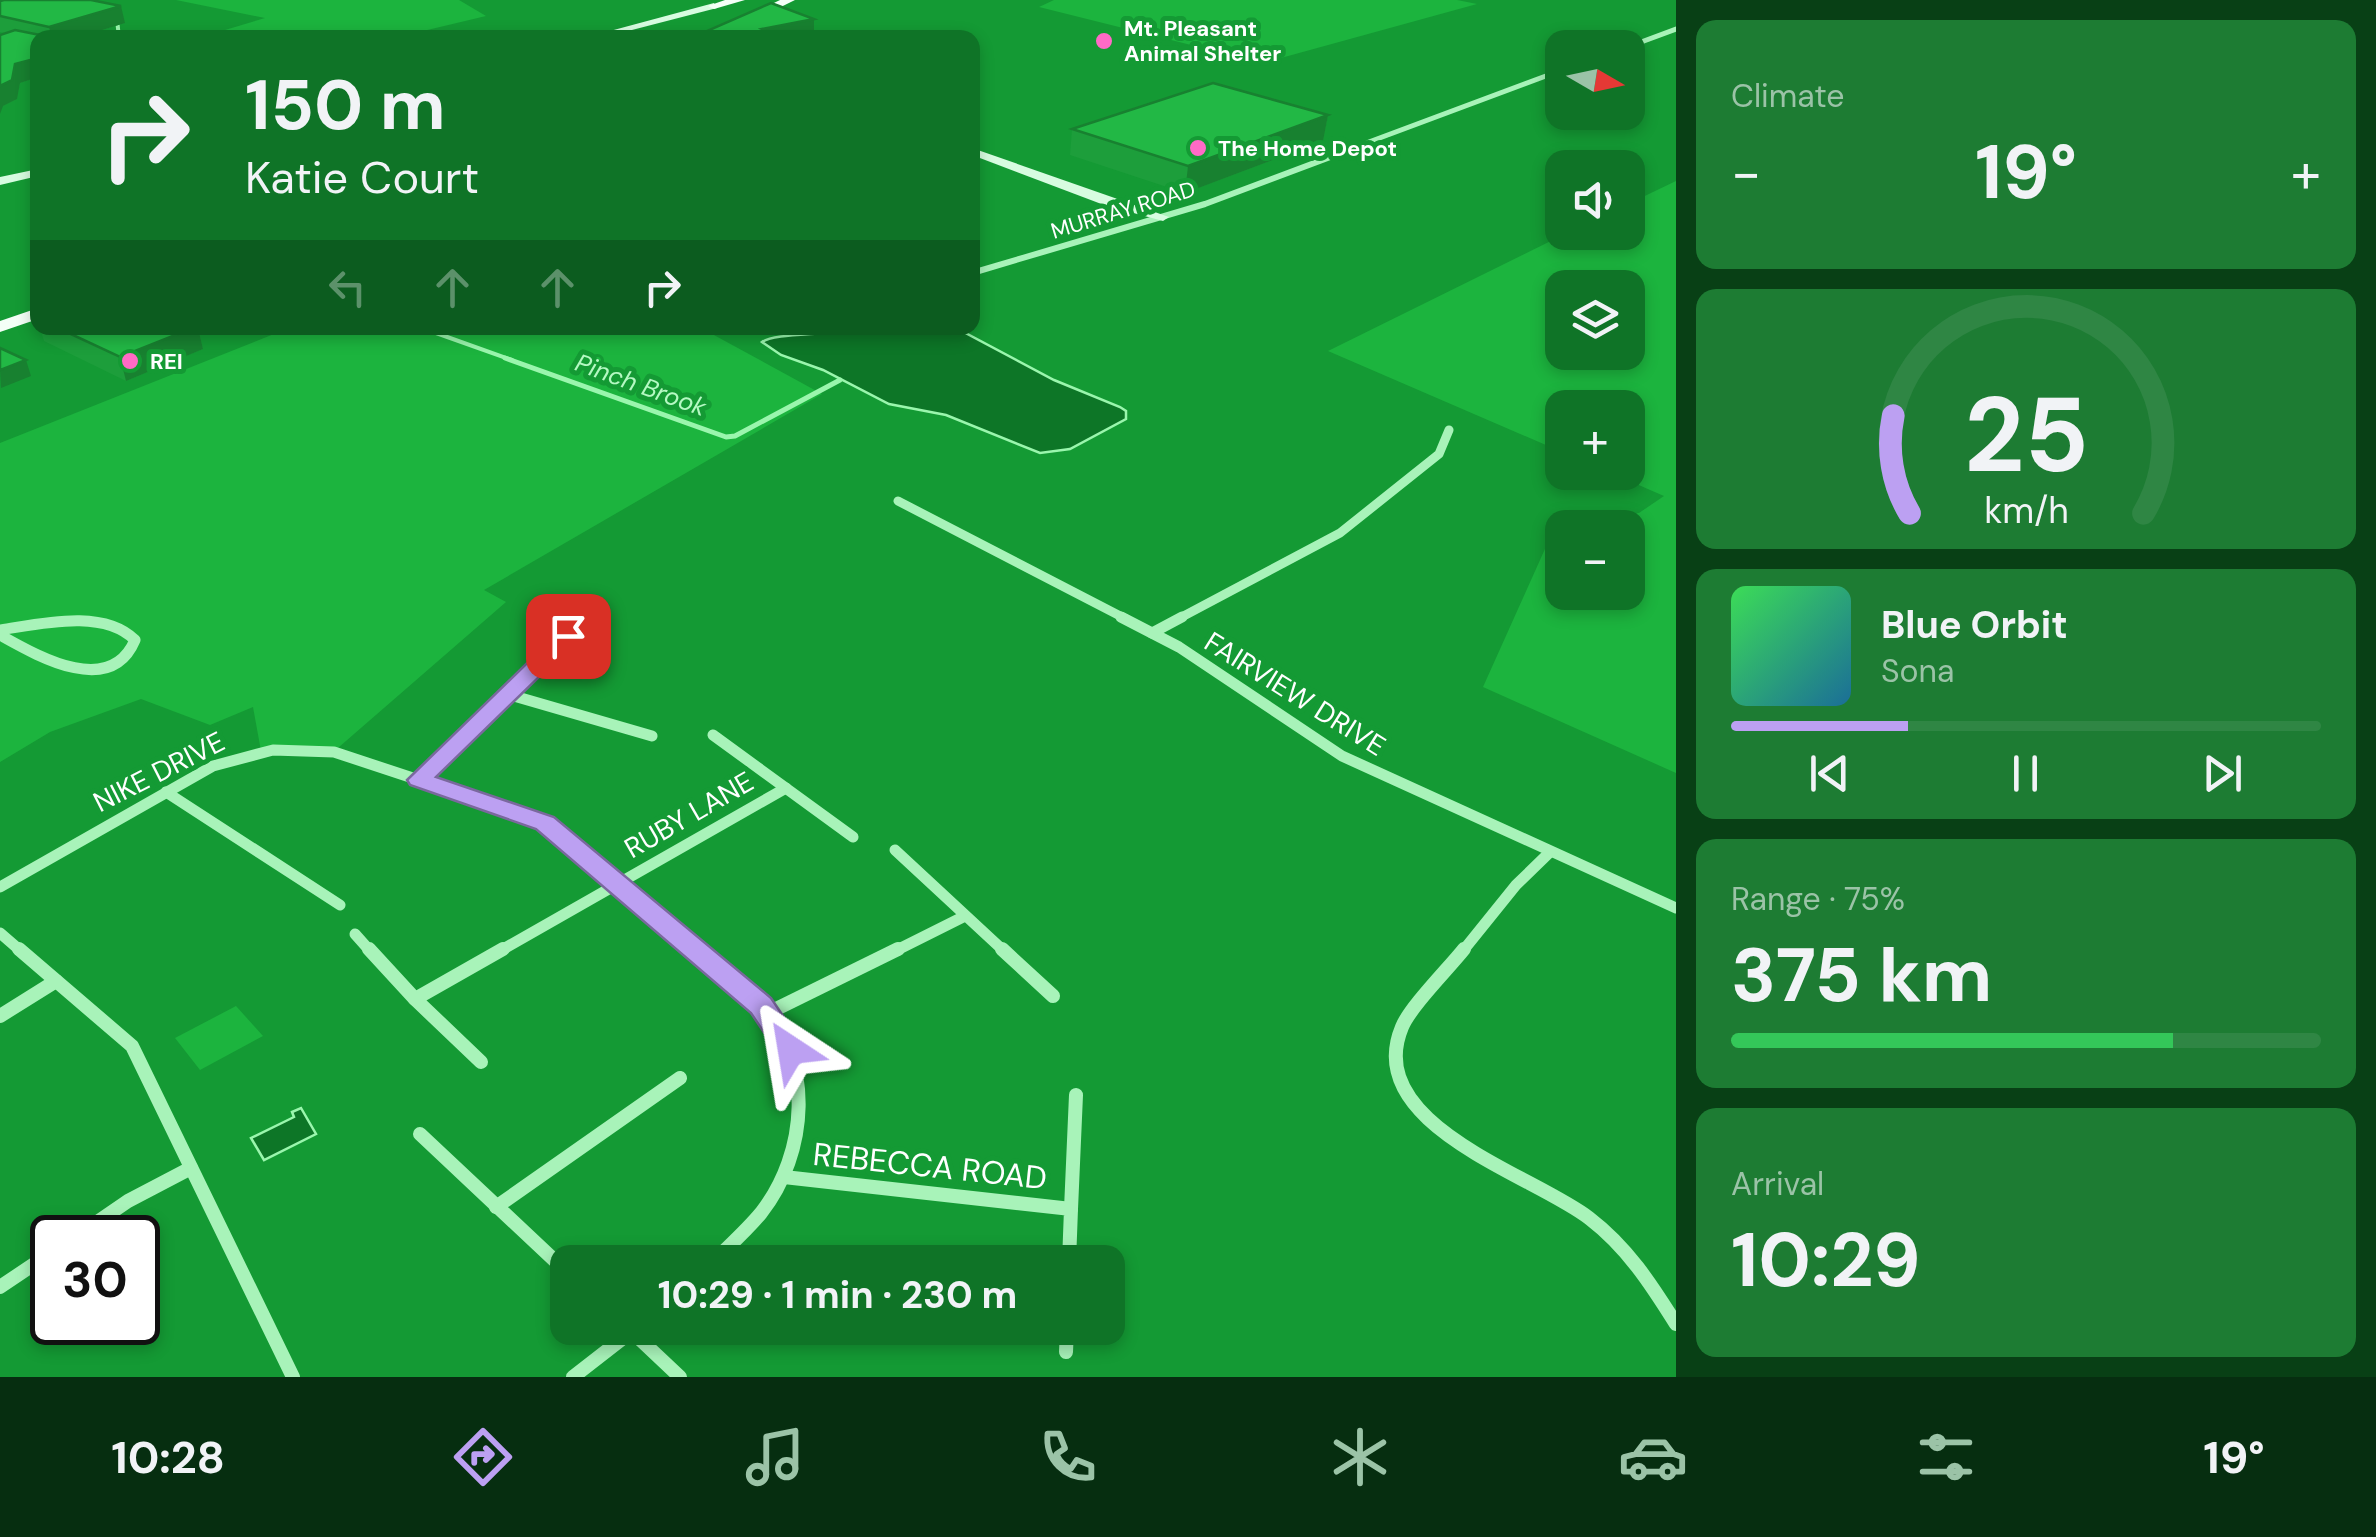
<!DOCTYPE html>
<meta charset="utf-8">
<style>
body{margin:0;font-family:"DM Sans",sans-serif;background:#1d7c33;color:#f1f3f6;height:100vh;display:flex;flex-direction:column;font-size:38px;white-space:nowrap}
*{box-sizing:border-box;margin:0}
p{font-size:32px;color:#9bc3a7}
.icon{flex:none;width:55px;height:55px;fill:none;stroke:currentColor;stroke-width:2;stroke-linecap:round;stroke-linejoin:round}
.map{position:relative;flex:1;overflow:hidden}
.panel{display:flex;flex-direction:column;gap:20px;padding:20px;background:#084015;width:700px}
.panel>*{flex:none}
.hud{position:absolute;left:30px;top:30px;width:950px;height:305px;border-radius:20px;box-shadow:0 5px 15px #0003;background:#0f7427;color:#f1f3f6;overflow:hidden}
.needle{width:65px;rotate:99deg}
.buttons{position:absolute;left:1545px;top:30px;display:grid;gap:20px}
.buttons a{display:grid;place-items:center;width:100px;height:100px;border-radius:20px;background:#0f7427;box-shadow:0 5px 15px #0003;font-size:50px}
.speed{position:absolute;left:30px;top:1215px;display:flex;gap:20px;font-size:50px;font-weight:700;text-align:center}
.speed>*{display:grid;place-content:center;width:130px;height:130px;border-radius:50%;background:#0f7427;box-shadow:0 5px 15px #0003;line-height:1}
.speed .limit{border:5px solid #111;border-radius:15px;background:#fff;color:#111}
.pin{position:absolute;display:grid;place-items:center;width:85px;height:85px;color:#fff;margin:-42px;border-radius:20px;box-shadow:0 5px 15px #0006}
.me{position:absolute;width:110px;margin:-55px;rotate:327deg;stroke-linejoin:round;filter:drop-shadow(0 0 8px #0008)}
.turn{display:flex;align-items:center;gap:35px;height:210px;padding:0 50px;font-size:45px}
.turn .icon{width:130px;height:130px;stroke-width:2.5}
.turn b{display:block;font-size:70px;line-height:85px}
.lanes{display:flex;align-items:center;height:95px;padding:0 50px;background:#0003;justify-content:center;gap:50px;direction:ltr}
.lanes .off{opacity:.35}
.big{font-size:75px;font-weight:700;line-height:1.1}
.panel .widget{flex:1;display:flex;flex-direction:column;justify-content:center;gap:15px;min-width:0;padding:0 35px;border-radius:20px;background:#1d7c33}
.panel .dial{align-items:center;gap:0}
.dial svg{height:260px;overflow:visible;fill:none;stroke:#2f8644;stroke-width:7;stroke-linecap:round;text-anchor:middle}
.dial text{fill:#f1f3f6;stroke:none}
.song{display:flex;align-items:center;gap:30px}
.cover{width:120px;height:120px;border-radius:15px;background:linear-gradient(135deg,hsl(130 70% 55%),hsl(200 70% 35%))}
.played{height:10px;border-radius:5px;background:linear-gradient(90deg,#bca0f2 30%,#2f8644 30%)}
.keys{display:flex;justify-content:space-around;direction:ltr}
.heat{display:flex;justify-content:space-between;align-items:center;font-size:55px;direction:ltr}
.charge{height:15px;border-radius:8px;background:linear-gradient(90deg,#34c759 75%,#2f8644 0)}
.trip{position:absolute;left:550px;top:1245px;width:575px;height:100px;border-radius:20px;background:#0f7427;box-shadow:0 5px 15px #0003;font-weight:700;line-height:100px;text-align:center}
.dock{display:flex;height:160px;justify-content:space-around;align-items:center;background:#062e10;color:#9bc3a7}
.dock .icon{width:70px;height:70px}
.dock .on{color:#bca0f2}
.dock b{font-size:45px;color:#f1f3f6}
main{display:flex;flex:1;min-height:0}
.map>svg:first-child{display:block}
</style>
<main>
<div class="map">
<svg width="1676" height="1377" viewBox="0 0 1676 1377">
<rect width="100%" height="100%" fill="#149a34"/>
<g fill="#1cb43e" fill-rule="evenodd">
<path d="M176,0H459L486,16L398,37H211L205,36L265,18Z"/>
<path d="M1054,0H1457L1477,4L1263,63L1039,7Z"/>
<path d="M1676,181V773L1483,687L1562,511L1639,513L1664,496L1611,473L1628,472V408H1562V452L1328,351L1567,233L1628,232V204ZM1562,288H1628V352H1562ZM1562,528H1628V592H1562Z"/>
<path d="M289,328H701L822,394L484,590L506,602L331,754L261,751L253,707L210,725L141,699L50,732L0,762V443Z"/>
<path d="M236,1006L263,1036L200,1070L175,1038Z"/>
</g>
<g fill="#0d7627" stroke="#9af6ad" stroke-width="2.5">
<path d="M857,328H956L1054,380L1120,407L1126,411V419L1070,449L1040,453L946,415L889,404L823,370L781,355L762,342C775,332 833,336 857,328Z"/>
<path d="M301,1108L316,1134L264,1160L251,1138L294,1117L292,1112Z"/>
</g>
<g fill="none" stroke-linecap="round" stroke-linejoin="round">
<g stroke="#9af6ad" stroke-width="4">
<path d="M117,19L119,38"/>
<path d="M422,328L512,360"/>
</g>
<path stroke="#9af6ad" stroke-width="5" d="M505,358L726,437L735,436L840,380"/>
<g stroke="#a8f3b9" stroke-width="5">
<path d="M1625,48L1676,29"/>
<path d="M1326,158L1562,70"/>
</g>
<path stroke="#a8f3b9" stroke-width="6" d="M972,273L1205,204L1333,156"/>
<g stroke="#a8f3b9" stroke-width="9">
<path d="M898,501L1126,619"/>
<path d="M1178,619L1340,533L1439,454L1449,430"/>
</g>
<g stroke="#a8f3b9" stroke-width="11">
<path d="M1121,617L1179,647L1342,756L1676,908"/>
<path d="M0,630C40,624 103,608 135,640C110,699 36,655 0,635"/>
<path d="M1152,633L1182,617"/>
<path d="M507,694L652,736"/>
<path d="M713,735L853,837"/>
<path d="M419,779L568,636"/>
<path d="M166,792L340,905"/>
<path d="M895,850L1005,952"/>
<path d="M0,887L213,766L273,750L334,752L537,819L697,952"/>
<path d="M0,933L22,952"/>
<path d="M355,934L371,952"/>
<path d="M498,952L786,788"/>
<path d="M893,952L965,916"/>
<path d="M1462,952L1516,885L1550,852"/>
</g>
<g stroke="#a8f3b9" stroke-width="14">
<path d="M19,949L132,1046L293,1377"/>
<path d="M369,949L415,999L503,949"/>
<path d="M694,949C715,967 739,983 759,1003C815,1059 808,1153 761,1213C747,1230 729,1246 713,1262"/>
<path d="M1002,949L1053,996"/>
<path d="M1464,949C1449,968 1410,1007 1402,1027C1361,1125 1534,1175 1589,1218C1627,1247 1651,1284 1676,1324"/>
<path d="M415,999L481,1062"/>
<path d="M768,1013L898,949"/>
<path d="M0,1016L56,981"/>
<path d="M420,1134L568,1273"/>
<path d="M784,1177L1071,1209L1069,1262"/>
<path d="M496,1207L680,1078"/>
<path d="M1071,1209L1076,1095"/>
<path d="M74,1238L128,1201L191,1168"/>
<path d="M0,1287L52,1252"/>
<path d="M628,1328L680,1377"/>
<path d="M1066,1352L1067,1328"/>
<path d="M573,1377L636,1328"/>
</g>
<g fill="#d7fce0" fill-rule="evenodd">
<path d="M714,3L717,8L601,38H584Z"/>
<path d="M972,148L1169,217L1163,221L1104,205L972,155Z"/>
<path d="M38,169V176L0,185V177Z"/>
</g>
<g fill="#f4fff7" fill-rule="evenodd">
<path d="M725,0H745L714,9L708,6Z"/>
<path d="M780,0H795L718,38H701Z"/>
<path d="M38,308V319L0,332V321Z"/>
</g>
</g>
<g fill="#1d9e3b">
<path d="M0,1L125,23L76,38H38V77L20,83L17,99L3,106L6,33L0,32Z"/>
<path d="M1328,115L1323,141L1185,193L1070,155L1072,129Z"/>
<path d="M40,328H198L203,349L126,381L44,341Z"/>
</g>
<g fill="#188130">
<path d="M121,6L125,23L76,38H52L49,27Z"/>
<path d="M814,19V38H762V29Z"/>
<path d="M38,58V77L20,83L17,99L3,106L0,114V86L15,64Z"/>
<path d="M1328,115L1323,141L1185,193L1188,166Z"/>
<path d="M193,328H198L203,349L126,381L120,357Z"/>
<path d="M26,360L31,376L1,388L0,370Z"/>
</g>
<g fill="#22b845" stroke="#188130" stroke-width="2.5">
<path d="M4,0H91L121,6L49,27L0,16V1Z"/>
<path d="M771,3L814,19L762,29L783,38H702L700,34Z"/>
<path d="M15,30L55,38H38V58L15,64L12,80L0,86V35Z"/>
<path d="M1213,83L1328,115L1188,166L1072,129Z"/>
<path d="M58,328H193L120,357Z"/>
<path d="M0,348L26,360L0,370Z"/>
</g>
<path fill="#bca0f2" stroke="#7a689d" stroke-width="2.5" d="M568,629L576,631L579,636L576,641L436,777L554,817L771,998L806,1050L801,1058L791,1062L781,1058L751,1013L536,829L410,785L407,780L560,631Z"/>
<g fill="#ff6ac6" stroke="#149a34" stroke-width="4">
<circle cx="1104" cy="41" r="10"/>
<circle cx="1198" cy="148" r="10"/>
<circle cx="130" cy="361" r="10"/>
</g>
<g text-anchor="middle" dominant-baseline="central" stroke-width="10" stroke-linejoin="round" paint-order="stroke">
<g font-size="22" font-weight="bold" fill="#fff" stroke="#149a34" text-anchor="start">
<text x="1124" y="28">Mt. Pleasant<tspan x="1124" dy="25">Animal Shelter</tspan></text>
<text x="1218" y="148">The Home Depot</text>
<text x="150" y="361">REI</text>
</g>
<g font-size="22" fill="#fff" stroke="#149a34">
<text transform="translate(1123 210) rotate(-17)">MURRAY ROAD</text>
</g>
<g font-size="25" font-style="italic" fill="#b5f9c3" stroke="#149a34">
<text transform="translate(641 385) rotate(20)">Pinch Brook</text>
</g>
<g font-size="28" fill="#fff" stroke="#149a34">
<text transform="translate(1295 694) rotate(32)">FAIRVIEW DRIVE</text>
<text transform="translate(159 772) rotate(-27)">NIKE DRIVE</text>
<text transform="translate(689 815) rotate(-30)">RUBY LANE</text>
</g>
<g font-size="32" fill="#fff" stroke="#149a34">
<text transform="translate(930 1166) rotate(6)">REBECCA ROAD</text>
</g>
</g>
</svg>
<div class="buttons">
<a><svg class="needle" viewBox="-14 -14 28 28"><path d="M0-13l5 13h-10z" fill="#e53935"/><path d="M0 13l5-13h-10z" fill="#9bc3a7"/></svg></a>
<a><svg class="icon" aria-label="sound" viewBox="0 0 24 24"><path d="M4 9h4l5-4v14l-5-4H4zM17 9q2 3 0 6"/></svg></a>
<a><svg class="icon" aria-label="layers" viewBox="0 0 24 24"><path d="M12 4l9 5-9 5-9-5zM3 14l9 5 9-5"/></svg></a>
<a>+</a>
<a>−</a>
</div>
<div class="speed"><div class="limit">30</div></div>
<div class="pin" style="left:568px;top:636px;background:#d93025"><svg class="icon" aria-label="arrive" viewBox="0 0 24 24"><path d="M6 21V4h12l-3 4 3 4H6"/></svg></div>
<svg class="me" style="left:791px;top:1050px" viewBox="-20 -20 40 40"><path d="M0-17L14 15 0 8-14 15z" fill="#bca0f2" stroke="#fff" stroke-width="4"/></svg>
<div class="trip">10:29 · 1 min · 230 m</div>
<div class="hud">
<div class="turn"><svg class="icon" aria-label="right" viewBox="0 0 24 24"><path d="M7 20v-9h11M14 6l5 5-5 5"/></svg><div><b>150 m</b>Katie Court</div></div>
<div class="lanes"><svg class="icon off" aria-label="left" viewBox="0 0 24 24"><path d="M17 20v-9H6M10 6l-5 5 5 5"/></svg><svg class="icon off" aria-label="ahead" viewBox="0 0 24 24"><path d="M12 20V5M6 11l6-6 6 6"/></svg><svg class="icon off" aria-label="ahead" viewBox="0 0 24 24"><path d="M12 20V5M6 11l6-6 6 6"/></svg><svg class="icon" aria-label="right" viewBox="0 0 24 24"><path d="M7 20v-9h11M14 6l5 5-5 5"/></svg></div>
</div>
</div>
<section class="panel">
<div class="widget"><p>Climate</p>
<div class="heat"><a>−</a><b class="big">19°</b><a>+</a></div>
</div>
<div class="widget dial"><svg viewBox="0 0 100 80">
<path d="M14 69A42 42 0 1 1 86 69"/>
<path d="M14 69A42 42 0 0 1 9 39" stroke="#bca0f2"/>
<text x="50" y="56" font-size="32" font-weight="700">25</text>
<text x="50" y="72" font-size="11">km/h</text>
</svg></div>
<div class="widget">
<div class="song"><i class="cover"></i><div><b>Blue Orbit</b><p>Sona</p></div></div>
<div class="played"></div>
<div class="keys"><svg class="icon" aria-label="previous" viewBox="0 0 24 24"><path d="M18 5L8 12l10 7zM5 5v14"/></svg><svg class="icon" aria-label="pause" viewBox="0 0 24 24"><path d="M8 5v14M16 5v14"/></svg><svg class="icon" aria-label="next" viewBox="0 0 24 24"><path d="M6 5l10 7-10 7zM19 5v14"/></svg></div>
</div>
<div class="widget"><p>Range · 75%</p><b class="big">375 km</b><div class="charge"></div></div>
<div class="widget"><p>Arrival</p><b class="big">10:29</b></div>
</section>
</main>
<nav class="dock">
<b>10:28</b>
<svg class="icon on" aria-label="directions" viewBox="0 0 24 24"><path d="M12 3l9 9-9 9-9-9zM9 14v-3h6M13 9l2 2-2 2"/></svg>
<svg class="icon" aria-label="music" viewBox="0 0 24 24"><path d="M9 18V5l10-2v13"/><circle cx="6" cy="18" r="3"/><circle cx="16" cy="16" r="3"/></svg>
<svg class="icon" aria-label="phone" viewBox="0 0 24 24"><path d="M5 4h4l2 5-3 2q2 4 5 5l2-3 5 2v4C11 20 4 13 5 4z"/></svg>
<svg class="icon" aria-label="climate" viewBox="0 0 24 24"><path d="M12 3v18M4 7l16 10M4 17L20 7"/></svg>
<svg class="icon" aria-label="car" viewBox="0 0 24 24"><path d="M5 17H2v-5l4-1 3-4h7l3 4 3 1v5h-3M9 17h6M6 11h13"/><circle cx="7" cy="17" r="2"/><circle cx="17" cy="17" r="2"/></svg>
<svg class="icon" aria-label="filters" viewBox="0 0 24 24"><path d="M4 7h16M4 17h16"/><circle cx="9" cy="7" r="2"/><circle cx="15" cy="17" r="2"/></svg>
<b>19°</b>
</nav>
